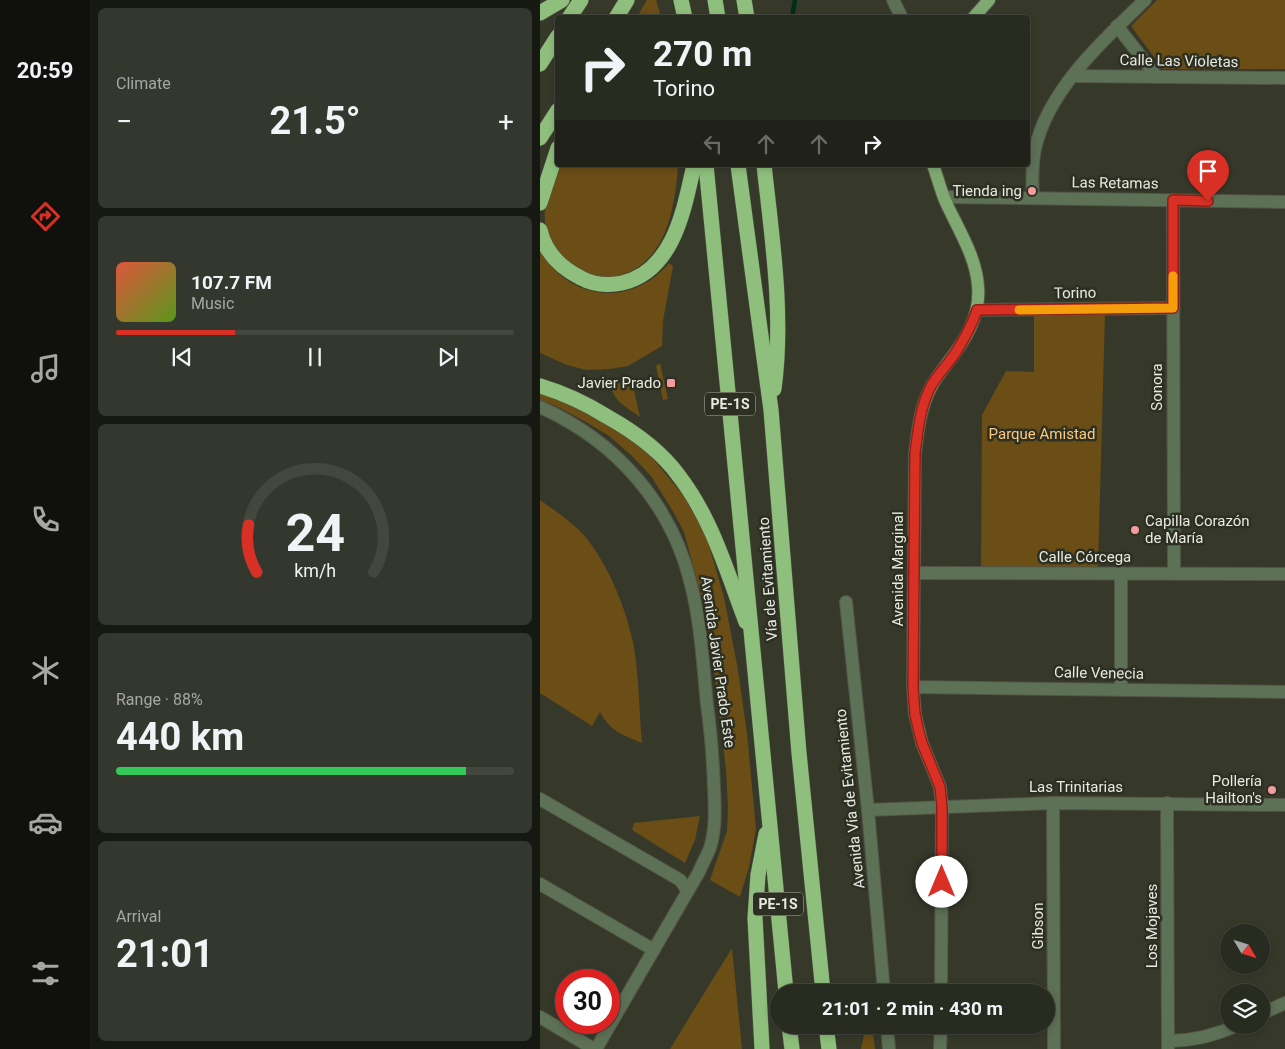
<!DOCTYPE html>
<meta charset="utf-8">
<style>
body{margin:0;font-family:Roboto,sans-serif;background:#34372d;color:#f1f3f6;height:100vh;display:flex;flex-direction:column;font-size:19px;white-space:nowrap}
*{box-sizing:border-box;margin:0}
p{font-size:16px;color:#a5a7a5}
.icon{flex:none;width:28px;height:28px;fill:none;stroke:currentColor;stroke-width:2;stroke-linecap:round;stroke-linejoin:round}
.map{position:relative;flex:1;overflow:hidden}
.details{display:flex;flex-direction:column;gap:8px;padding:8px;background:#161812;width:450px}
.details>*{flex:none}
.hud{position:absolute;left:15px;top:15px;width:475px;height:152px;border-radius:5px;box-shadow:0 2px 8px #0003,0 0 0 1px #44473e;background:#282b20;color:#f1f3f6;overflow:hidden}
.needle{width:32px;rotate:128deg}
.buttons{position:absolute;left:680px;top:924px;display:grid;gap:10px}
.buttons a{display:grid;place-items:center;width:50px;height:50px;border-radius:50%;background:#282b20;box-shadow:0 2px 8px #0003,0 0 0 1px #44473e;font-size:25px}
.speed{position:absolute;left:15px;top:969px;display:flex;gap:10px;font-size:25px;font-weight:700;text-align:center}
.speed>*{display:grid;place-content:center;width:65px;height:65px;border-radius:50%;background:#282b20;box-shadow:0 2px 8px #0003,0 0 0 1px #44473e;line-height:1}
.speed .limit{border:8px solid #d22;background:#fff;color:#111}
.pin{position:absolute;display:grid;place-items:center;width:42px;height:42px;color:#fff;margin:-51px -21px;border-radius:50% 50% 50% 0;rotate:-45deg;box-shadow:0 0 5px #0007}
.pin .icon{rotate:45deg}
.me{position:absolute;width:55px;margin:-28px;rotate:0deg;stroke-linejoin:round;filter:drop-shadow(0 0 4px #0008)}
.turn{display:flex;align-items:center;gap:18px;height:105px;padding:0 15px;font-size:22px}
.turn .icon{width:65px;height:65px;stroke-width:2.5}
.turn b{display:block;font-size:35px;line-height:42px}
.lanes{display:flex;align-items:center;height:48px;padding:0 15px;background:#0003;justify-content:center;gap:25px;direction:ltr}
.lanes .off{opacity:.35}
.big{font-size:38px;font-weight:700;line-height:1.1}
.details .tile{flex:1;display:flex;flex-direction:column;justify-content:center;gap:8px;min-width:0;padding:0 18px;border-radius:8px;background:#34372d}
.details .dial{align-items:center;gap:0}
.dial svg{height:130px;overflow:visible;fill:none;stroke:#44473e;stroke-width:7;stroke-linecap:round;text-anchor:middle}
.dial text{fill:#f1f3f6;stroke:none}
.song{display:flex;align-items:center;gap:15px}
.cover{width:60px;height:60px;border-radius:8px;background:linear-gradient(135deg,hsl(10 70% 55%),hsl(90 70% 35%))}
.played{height:5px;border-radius:2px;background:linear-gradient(90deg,#d93025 30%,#44473e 30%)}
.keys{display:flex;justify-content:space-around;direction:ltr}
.heat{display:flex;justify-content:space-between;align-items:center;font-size:28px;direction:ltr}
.charge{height:8px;border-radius:4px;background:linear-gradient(90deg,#34c759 88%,#44473e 0)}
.trip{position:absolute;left:230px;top:984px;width:285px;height:50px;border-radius:25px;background:#282b20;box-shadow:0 2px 8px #0003,0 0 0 1px #44473e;font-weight:700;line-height:50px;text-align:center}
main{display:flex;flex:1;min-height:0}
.menu{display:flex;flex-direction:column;width:90px;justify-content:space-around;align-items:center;background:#10110d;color:#a5a7a5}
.menu .icon{width:35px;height:35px}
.menu .selected{color:#d93025}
.menu b{font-size:22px;color:#f1f3f6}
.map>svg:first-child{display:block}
</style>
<main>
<nav class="menu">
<b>20:59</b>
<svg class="icon selected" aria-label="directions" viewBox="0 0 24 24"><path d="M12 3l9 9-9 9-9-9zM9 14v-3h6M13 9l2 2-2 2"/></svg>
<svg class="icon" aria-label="music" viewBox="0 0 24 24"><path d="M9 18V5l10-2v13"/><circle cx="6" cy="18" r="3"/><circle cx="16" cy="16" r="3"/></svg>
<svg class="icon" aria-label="phone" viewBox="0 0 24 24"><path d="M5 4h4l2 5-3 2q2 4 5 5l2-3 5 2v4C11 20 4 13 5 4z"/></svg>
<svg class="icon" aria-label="climate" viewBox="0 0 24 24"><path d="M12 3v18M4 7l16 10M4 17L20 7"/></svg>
<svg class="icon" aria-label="car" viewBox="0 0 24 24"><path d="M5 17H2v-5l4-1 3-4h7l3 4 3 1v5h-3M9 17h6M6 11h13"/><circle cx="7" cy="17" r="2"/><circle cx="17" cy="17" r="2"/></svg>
<svg class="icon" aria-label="filters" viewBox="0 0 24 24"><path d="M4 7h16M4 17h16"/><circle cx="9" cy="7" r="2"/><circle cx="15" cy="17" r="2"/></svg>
</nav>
<section class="details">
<div class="tile"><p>Climate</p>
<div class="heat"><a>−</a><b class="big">21.5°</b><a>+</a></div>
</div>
<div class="tile">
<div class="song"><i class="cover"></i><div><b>107.7 FM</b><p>Music</p></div></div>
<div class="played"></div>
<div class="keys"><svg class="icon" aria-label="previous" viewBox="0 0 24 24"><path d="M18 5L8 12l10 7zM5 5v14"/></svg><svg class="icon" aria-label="pause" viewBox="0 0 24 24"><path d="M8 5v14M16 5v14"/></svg><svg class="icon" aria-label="next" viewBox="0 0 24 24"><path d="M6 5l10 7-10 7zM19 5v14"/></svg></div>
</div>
<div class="tile dial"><svg viewBox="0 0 100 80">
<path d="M14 69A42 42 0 1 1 86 69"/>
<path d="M14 69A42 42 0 0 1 9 40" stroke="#d93025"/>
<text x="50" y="56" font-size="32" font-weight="700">24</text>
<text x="50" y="72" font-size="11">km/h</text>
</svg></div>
<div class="tile"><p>Range · 88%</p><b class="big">440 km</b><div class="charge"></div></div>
<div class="tile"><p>Arrival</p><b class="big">21:01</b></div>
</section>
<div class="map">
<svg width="745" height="1049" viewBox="0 0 745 1049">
<rect width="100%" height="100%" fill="#36392a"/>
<g fill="#6b4d16">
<path d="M107,0H116L121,17H97Z"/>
<path d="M617,0H745V69H623L591,26Z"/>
<path d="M18,165H138C136,193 132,225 116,249C89,288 37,288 14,245C9,237 5,229 5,220C3,200 11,183 18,165Z"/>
<path d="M0,251C29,301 92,308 129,263L133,266L123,321L122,346L88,366L70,369L46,370L27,365L0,353Z"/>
<path d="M565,315L558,567L441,569L442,415L466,371L494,372V316Z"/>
<path d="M120,363L128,399L123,400L116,366Z"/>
<path d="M92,381L100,417C88,408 69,399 72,382Z"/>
<path d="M0,392L54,414L105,449L143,495L157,519L168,542L184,597L198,670L207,733L216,829L209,867L200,897L170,880L187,831L188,807L186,770L172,651L165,610L144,532L134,513L111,476L91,455L69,436L46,422L16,406L0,400Z"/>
<path d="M0,500C13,509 27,519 39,530C66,557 87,610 94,647C99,679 99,711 102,743C81,734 71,732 60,712L52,726L0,693Z"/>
<path d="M160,816L155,840L145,863L92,830L94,823Z"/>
<path d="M192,948L202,1049H130Z"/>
<path d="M326,1025H332L335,1049H321Z"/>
</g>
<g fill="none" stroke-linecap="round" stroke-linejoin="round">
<path stroke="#002e18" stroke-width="4.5" d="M252,18L255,0"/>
<defs>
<g id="minor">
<path d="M353,0L362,18"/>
<path d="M577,26L617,77"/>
<path d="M533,76L745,78"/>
<path d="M404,197L745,202"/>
<path d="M493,198C492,182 492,164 495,149C508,90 563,40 605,0"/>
<path d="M633,200L634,573"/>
<path d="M437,310L633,308"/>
<path d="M0,407C76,441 132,504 151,585C161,624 163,665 167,705C171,733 173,760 174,788C175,808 176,829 170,848C167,856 162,864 159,872L56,1049"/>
<path d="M375,573L745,574"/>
<path d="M581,573V690"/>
<path d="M306,602L328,810L344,992"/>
<path d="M373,687L745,692"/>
<path d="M0,799L140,880L148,891"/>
<path d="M513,803L514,1049"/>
<path d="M627,803L628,1049"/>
<path d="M328,810L513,803L745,805"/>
<path d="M0,884L114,950"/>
<path d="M401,992L402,807"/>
<path d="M721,1014L745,1003"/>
<path d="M0,1017L54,1049"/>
<path d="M347,1025L349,1049"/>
<path d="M628,1041C653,1041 676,1035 698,1025"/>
<path d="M400,1049L401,1025"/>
</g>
<g id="major">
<path d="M433,18L449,0"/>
<path d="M393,165C397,176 400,187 404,198C416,226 436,255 438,286C441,317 424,342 406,365C401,372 395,379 391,387C380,408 378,430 375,453L373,687L375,714L379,731L382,743L400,787L402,807"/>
</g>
<g id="highway">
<path d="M141,0L145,18"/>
<path d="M175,0L178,18"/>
<path d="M204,0L207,18"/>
<path d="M0,13L22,0"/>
<path d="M29,18L41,0"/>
<path d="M76,18L87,0"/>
<path d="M0,64L18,36"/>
<path d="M0,138L18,110"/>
<path d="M166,165L246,992"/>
<path d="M198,165L231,410L259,753L283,992"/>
<path d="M224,165C232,238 244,315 234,389"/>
<path d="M0,203L18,148"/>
<path d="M0,230C5,252 21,268 41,278C54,285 68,286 82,283C134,271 144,209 154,165"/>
<path d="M0,386C23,393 45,403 66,416C93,431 121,451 139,476C172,519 187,572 206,622"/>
<path d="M249,1025L252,1049"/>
<path d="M286,1025L289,1049"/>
<path d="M222,1049L215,918L218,875L226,834"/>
</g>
</defs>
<use href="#minor" stroke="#525547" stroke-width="14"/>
<use href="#major" stroke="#525547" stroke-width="14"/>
<use href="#highway" stroke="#525547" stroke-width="16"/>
<use href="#minor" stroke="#5d7156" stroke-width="12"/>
<use href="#major" stroke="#80a971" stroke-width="12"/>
<use href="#highway" stroke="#8ebf7c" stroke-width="15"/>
</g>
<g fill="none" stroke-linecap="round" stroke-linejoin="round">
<defs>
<path id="route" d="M402,882V807L400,787L382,743L379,732L375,714L373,687L375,453C378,430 380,407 391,386C398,374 409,363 416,352C425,338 432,325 437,310L633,308V200L668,201"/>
</defs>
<use href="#route" stroke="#8d1f18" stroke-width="12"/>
<use href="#route" stroke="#d93025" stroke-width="9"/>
<path stroke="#f59e0b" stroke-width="9" d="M479,310L633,308V276"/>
</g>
<g fill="#f59b9e" stroke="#2c2f21" stroke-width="2">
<circle cx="492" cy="191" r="5"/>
<rect x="126" y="378" width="10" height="10" rx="2.5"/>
<circle cx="595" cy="530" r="5"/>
<circle cx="732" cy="790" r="5"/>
</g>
<g text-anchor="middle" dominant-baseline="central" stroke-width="5" stroke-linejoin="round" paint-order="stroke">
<g fill="#2c2f21" stroke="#afb2a7" stroke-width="1">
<rect x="165" y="392.5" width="50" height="23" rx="4"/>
<rect x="213" y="892.5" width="50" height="23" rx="4"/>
</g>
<g font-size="14" font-weight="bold" fill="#e7eae1">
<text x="190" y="404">PE-1S</text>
<text x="238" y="904">PE-1S</text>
</g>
<g font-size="15" fill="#e7eae1" stroke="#2c2f21">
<text transform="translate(639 61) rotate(1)">Calle Las Violetas</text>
<text transform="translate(575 183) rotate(1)">Las Retamas</text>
<text transform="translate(535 293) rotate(-1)">Torino</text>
<text transform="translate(617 387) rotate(-90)">Sonora</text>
<text x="545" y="557">Calle Córcega</text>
<text transform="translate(358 569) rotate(-90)">Avenida Marginal</text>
<text transform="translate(228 579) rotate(-94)">Vía de Evitamiento</text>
<text transform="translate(178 662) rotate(82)">Avenida Javier Prado Este</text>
<text transform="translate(559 673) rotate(1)">Calle Venecia</text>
<text x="536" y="787">Las Trinitarias</text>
<text transform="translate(310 799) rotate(-96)">Avenida Vía de Evitamiento</text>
<text transform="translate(498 926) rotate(-90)">Gibson</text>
<text transform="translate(612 926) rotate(-90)">Los Mojaves</text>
</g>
<g font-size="15" fill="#e7eae1" stroke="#2c2f21" text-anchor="end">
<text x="482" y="191">Tienda ing</text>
<text x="121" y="383">Javier Prado</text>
<text x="605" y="521" text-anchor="start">Capilla Corazón<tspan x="605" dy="17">de María</tspan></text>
<text x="722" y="781">Pollería<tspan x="722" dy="17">Hailton's</tspan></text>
</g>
<g font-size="15" fill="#fcca7e" stroke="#2c2f21">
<text x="502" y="434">Parque Amistad</text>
</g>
</g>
</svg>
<div class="buttons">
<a><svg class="needle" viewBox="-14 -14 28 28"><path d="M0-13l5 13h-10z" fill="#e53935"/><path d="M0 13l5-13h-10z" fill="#a5a7a5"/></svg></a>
<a><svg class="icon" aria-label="layers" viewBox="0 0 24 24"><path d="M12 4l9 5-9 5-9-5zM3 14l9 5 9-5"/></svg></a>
</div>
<div class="speed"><div class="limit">30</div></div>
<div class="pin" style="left:668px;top:201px;background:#d93025"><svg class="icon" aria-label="arrive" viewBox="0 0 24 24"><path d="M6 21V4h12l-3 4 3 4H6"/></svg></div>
<svg class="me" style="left:402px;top:882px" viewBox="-20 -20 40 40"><circle r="19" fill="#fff"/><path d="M0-13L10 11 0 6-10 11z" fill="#d93025"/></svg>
<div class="trip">21:01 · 2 min · 430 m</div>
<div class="hud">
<div class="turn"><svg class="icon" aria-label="right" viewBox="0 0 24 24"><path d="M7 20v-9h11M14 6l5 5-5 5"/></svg><div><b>270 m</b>Torino</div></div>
<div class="lanes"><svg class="icon off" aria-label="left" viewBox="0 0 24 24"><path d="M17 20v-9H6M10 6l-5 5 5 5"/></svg><svg class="icon off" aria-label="ahead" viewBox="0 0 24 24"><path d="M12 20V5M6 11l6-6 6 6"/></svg><svg class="icon off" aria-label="ahead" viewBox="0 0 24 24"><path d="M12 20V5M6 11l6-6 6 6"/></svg><svg class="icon" aria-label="right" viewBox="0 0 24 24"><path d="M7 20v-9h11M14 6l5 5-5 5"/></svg></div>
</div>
</div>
</main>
